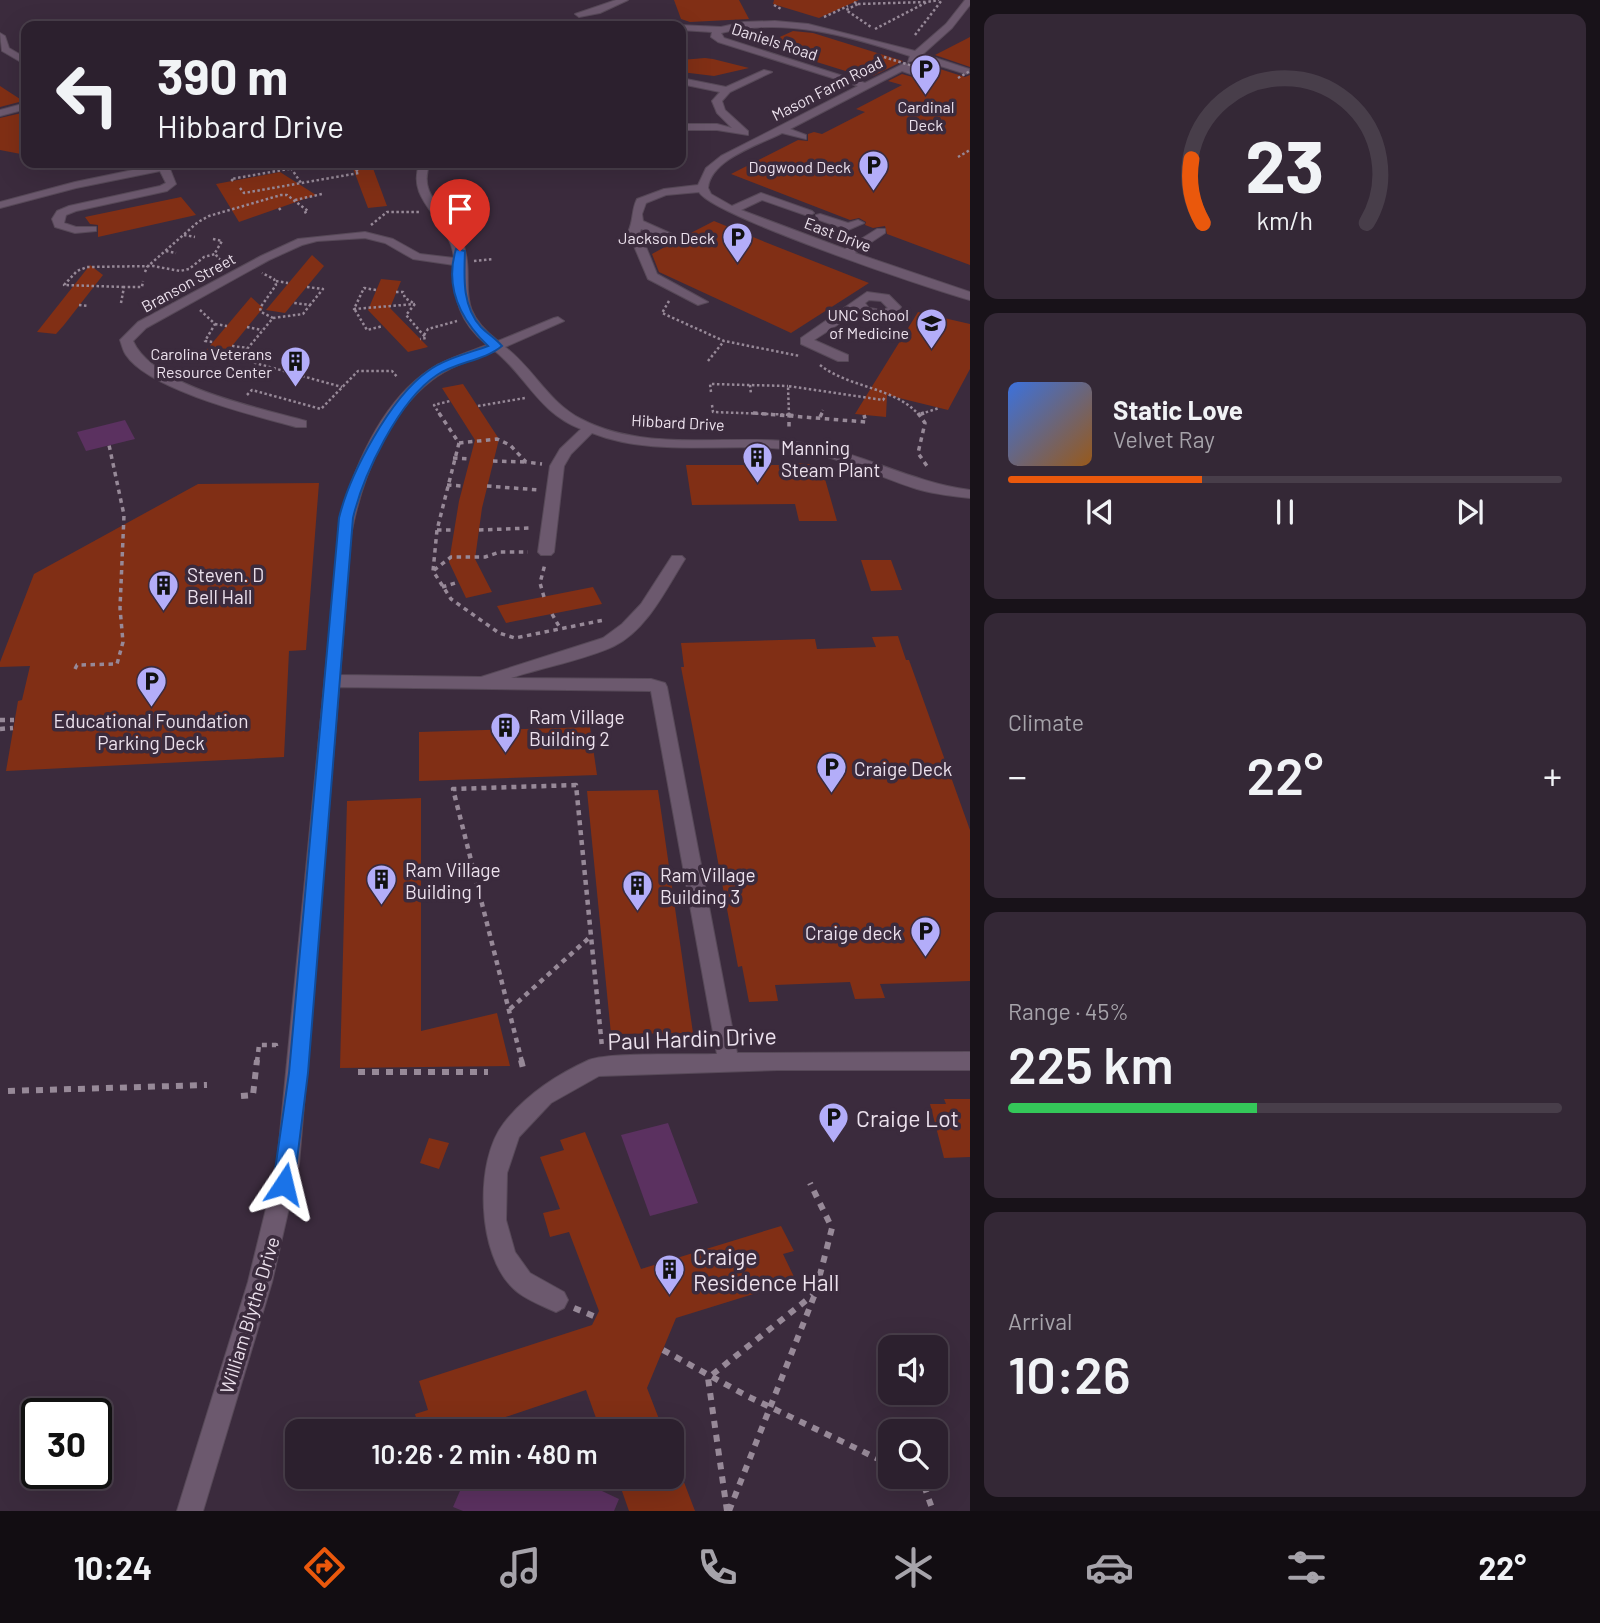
<!DOCTYPE html>
<meta charset="utf-8">
<style>
body{margin:0;font-family:Barlow,sans-serif;background:#342836;color:#f1f3f6;height:100vh;display:flex;flex-direction:column;font-size:26px;white-space:nowrap}
*{box-sizing:border-box;margin:0}
p{font-size:23px;color:#a6a3aa}
.icon{flex:none;width:38px;height:38px;fill:none;stroke:currentColor;stroke-width:2;stroke-linecap:round;stroke-linejoin:round}
.map{position:relative;flex:1;overflow:hidden}
.details{display:flex;flex-direction:column;gap:14px;padding:14px;background:#181219;width:630px}
.details>*{flex:none}
.guide{position:absolute;left:21px;top:21px;width:665px;height:147px;border-radius:14px;box-shadow:0 7px 28px #0002,0 0 0 2px #483e4a;background:#2c202e;color:#f1f3f6;overflow:hidden}
.fabs{position:absolute;left:878px;top:1335px;display:grid;gap:14px}
.fabs a{display:grid;place-items:center;width:70px;height:70px;border-radius:14px;background:#2c202e;box-shadow:0 7px 28px #0002,0 0 0 2px #483e4a;font-size:35px}
.speed{position:absolute;left:21px;top:1398px;display:flex;gap:14px;font-size:35px;font-weight:700;text-align:center}
.speed>*{display:grid;place-content:center;width:91px;height:91px;border-radius:50%;background:#2c202e;box-shadow:0 7px 28px #0002,0 0 0 2px #483e4a;line-height:1}
.speed .limit{border:4px solid #111;border-radius:10px;background:#fff;color:#111}
.pin{position:absolute;display:grid;place-items:center;width:60px;height:60px;color:#fff;margin:-72px -30px;border-radius:50% 50% 50% 0;rotate:-45deg;box-shadow:0 0 7px #0007}
.pin .icon{rotate:45deg}
.me{position:absolute;width:77px;margin:-38px;rotate:10deg;stroke-linejoin:round;filter:drop-shadow(0 0 5px #0008)}
.turn{display:flex;align-items:center;gap:24px;height:147px;padding:0 21px;font-size:32px}
.turn .icon{width:91px;height:91px;stroke-width:2.5}
.turn b{display:block;font-size:49px;line-height:60px}
.big{font-size:52px;font-weight:600;line-height:1.1}
.details .widget{flex:1;display:flex;flex-direction:column;justify-content:center;gap:10px;min-width:0;padding:0 24px;border-radius:14px;background:#342836}
.details .dial{align-items:center;gap:0}
.dial svg{height:182px;overflow:visible;fill:none;stroke:#483e4a;stroke-width:7;stroke-linecap:round;text-anchor:middle}
.dial text{fill:#f1f3f6;stroke:none}
.song{display:flex;align-items:center;gap:21px}
.cover{width:84px;height:84px;border-radius:10px;background:linear-gradient(135deg,hsl(220 70% 55%),hsl(30 70% 35%))}
.played{height:7px;border-radius:4px;background:linear-gradient(90deg,#ea580c 35%,#483e4a 35%)}
.keys{display:flex;justify-content:space-around;direction:ltr}
.heat{display:flex;justify-content:space-between;align-items:center;font-size:38px;direction:ltr}
.charge{height:10px;border-radius:5px;background:linear-gradient(90deg,#34c759 45%,#483e4a 0)}
.trip{position:absolute;left:285px;top:1419px;width:399px;height:70px;border-radius:14px;background:#2c202e;box-shadow:0 7px 28px #0002,0 0 0 2px #483e4a;font-weight:600;line-height:70px;text-align:center}
.tab-bar{display:flex;height:112px;justify-content:space-around;align-items:center;background:#120d12;color:#a6a3aa}
.tab-bar .icon{width:49px;height:49px}
.tab-bar .selected{color:#ea580c}
.tab-bar b{font-size:32px;color:#f1f3f6}
main{display:flex;flex:1;min-height:0}
.map>svg:first-child{display:block}
</style>
<main>
<div class="map">
<svg width="970" height="1511" viewBox="0 0 970 1511">
<rect width="100%" height="100%" fill="#3b2b3d"/>
<g fill="#5b3160">
<path d="M125,420L135,439L86,451L77,432Z"/>
<path d="M668,1123L698,1203L650,1216L621,1135Z"/>
<path d="M466,1477H572L619,1499L614,1511H463L453,1507Z"/>
</g>
<g fill="#812f15">
<path d="M674,0H739L749,19L690,22L681,19Z"/>
<path d="M774,0H859L819,18L773,4Z"/>
<path d="M793,31L813,33L903,61L873,76L856,71L852,73L762,45Z"/>
<path d="M970,37V67L935,55Z"/>
<path d="M705,58L713,59L749,68L714,76L681,72V60Z"/>
<path d="M921,63L965,77L970,75V265L887,234L885,226L873,228L865,225L866,222L859,218L850,220L731,174L798,140L808,141V134L814,132L822,134L865,112L856,109L902,85L888,81L902,74L923,80L929,74L912,64Z"/>
<path d="M0,86L20,99L23,101L0,107Z"/>
<path d="M26,112V155L0,150V118Z"/>
<path d="M351,163H371L387,206L368,208Z"/>
<path d="M280,172L316,195L239,222L216,184Z"/>
<path d="M181,197L196,215L98,237V225L90,224L85,217Z"/>
<path d="M714,221L765,242L869,283L791,333L659,272L652,254L670,244H683V237Z"/>
<path d="M312,255L324,266L285,313L266,310Z"/>
<path d="M90,265L103,275L64,325L56,334L37,332Z"/>
<path d="M381,279L401,281L390,308L428,347L408,352L368,310Z"/>
<path d="M251,297L263,308L223,357L203,354Z"/>
<path d="M918,312L970,324V369L948,410L887,395L886,417L855,414Z"/>
<path d="M463,384L499,439L482,508L475,559L492,592L466,598L449,562L459,501L475,440L442,388Z"/>
<path d="M794,463L821,465L837,521H799L795,504L692,505L686,465H782Z"/>
<path d="M319,483L306,650L289,651L284,757L6,771L18,701L22,700L30,666L0,667V662L34,574L198,484Z"/>
<path d="M861,560H891L902,590L871,591Z"/>
<path d="M593,587L602,604L506,623L497,606Z"/>
<path d="M898,636L906,660H909L970,830V981L880,984L885,998L855,999L850,982L775,985L778,1001L749,1002L742,966L738,967L681,667H684L681,643L815,639L817,649L876,647L872,637Z"/>
<path d="M590,727L597,775L419,781V732Z"/>
<path d="M658,790L693,1033L611,1034L587,791Z"/>
<path d="M421,798V1031L497,1013L510,1066L340,1068L347,801Z"/>
<path d="M944,1099H970V1157L944,1158L930,1104H946Z"/>
<path d="M585,1132L641,1269L781,1226L794,1251L783,1254L796,1281L676,1318L647,1388L664,1432H601L586,1390L461,1432H420L415,1414L428,1410L419,1381L592,1325L599,1311L569,1232L550,1237L543,1213L560,1209L540,1157L564,1150L560,1140Z"/>
<path d="M429,1138L449,1143L439,1169L420,1163Z"/>
<path d="M617,1477H682L695,1511H629Z"/>
</g>
<g fill="none" stroke-linecap="round" stroke-linejoin="round">
<defs>
<g id="minor">
<path d="M616,0H628L600,13L579,17L575,14Z"/>
<path d="M965,0H970V5L952,28L923,54L969,69V73L966,74L918,59L908,62L910,56C849,36 785,17 721,33L724,38L865,83L905,63L927,75L922,78L902,71L790,129L806,135V139L782,133C759,145 711,159 708,188L711,194L732,206L761,193L812,211L814,213L808,216L762,200L741,210L845,249L877,229H885V233L855,253L970,292V300C932,290 711,215 699,192L666,195L646,203L642,214L643,221L681,238V242H673L641,229L640,232L657,274L708,302L698,305L648,279L628,232C634,220 631,211 637,199L664,189L698,185L706,168L721,156L858,86L718,42L711,37L712,32L681,30L678,25L721,27L744,22L775,21L808,24L915,51L946,24Z"/>
<path d="M0,33L5,36L9,48L26,58V65L2,51Z"/>
<path d="M764,70L772,72L730,92L722,101L725,110L748,131V135L717,130H681V124H717L732,128L717,113L712,101L720,92L681,84V78L726,87Z"/>
<path d="M26,103V109L0,116V110Z"/>
<path d="M156,163H187L170,169L176,184L167,191L76,211L66,215L64,223L76,227H96V231L75,233L55,227L52,219L57,211L69,206L160,186L166,183L160,171L76,188L0,208V202L75,182L157,165Z"/>
<path d="M420,163H430C416,198 450,209 461,238C479,282 449,303 498,341L554,318L558,317L564,321L505,347C534,369 548,402 581,419C646,453 726,434 796,442C856,449 908,482 970,490V498C952,496 934,494 917,489C878,477 841,457 800,451C731,440 658,459 592,433L571,454L564,466L554,552L551,555H541L538,552L550,466L560,449L581,429C539,413 527,377 495,351C473,359 450,366 432,380C386,415 361,481 351,535L340,675L481,677L603,638L622,624L641,604L672,556H682L685,559C666,589 647,630 614,646C587,659 541,668 511,678L651,679L665,683L667,687L737,1053L970,1052V1070H778L599,1076L551,1103L519,1137L507,1173L506,1220L515,1252L530,1273L564,1292L568,1300L564,1308L556,1312C543,1306 524,1299 514,1289C477,1256 474,1161 504,1123C526,1095 556,1075 589,1060C608,1052 691,1055 717,1054L651,691L339,687L299,1164L272,1282L203,1511H177L248,1282L277,1164L341,514C357,460 385,395 437,365C452,357 471,351 487,345C459,322 454,300 454,265L413,259L385,243L365,238L317,241L302,245L269,260L146,328L133,341C153,387 260,408 306,421V427H296C256,416 149,390 126,355C123,351 122,345 120,340L138,322L261,256L298,239L365,232L393,239L420,254L454,258C450,218 404,201 420,163Z"/>
<path d="M820,214L848,223L858,220L864,223L848,230L816,219V215Z"/>
<path d="M867,292L889,295L901,307C892,321 875,317 861,314L859,311L814,340L848,355V361H838L801,344V338ZM869,300L881,301L888,308L882,310L869,308L865,303Z"/>
</g>
</defs>
<use href="#minor" stroke="#574958" stroke-width="2"/>
<g stroke="#978998" stroke-width="2.5" stroke-dasharray="2.5 2.5" stroke-linecap="butt">
<path d="M854,2L858,4L846,10L871,27"/>
<path d="M858,4L926,2"/>
<path d="M774,5L781,9"/>
<path d="M824,17L848,6"/>
<path d="M875,29L927,2L939,0"/>
<path d="M915,35L942,0"/>
<path d="M958,157L970,150"/>
<path d="M291,168L301,183"/>
<path d="M233,181L231,179L323,163"/>
<path d="M240,188L244,193L359,173L354,168"/>
<path d="M295,200L322,194"/>
<path d="M452,205L465,203"/>
<path d="M279,208L282,212"/>
<path d="M371,225L387,212H419"/>
<path d="M184,235L195,237"/>
<path d="M213,239L222,241L215,253L218,258L227,263"/>
<path d="M166,251L176,253"/>
<path d="M474,261L493,259"/>
<path d="M145,272L147,267L198,222L209,216L281,195H287L308,211L304,213"/>
<path d="M276,281L288,283"/>
<path d="M124,287L64,285L77,271L87,267L153,266L180,271L189,269L204,257L215,254"/>
<path d="M307,287L323,289L310,305"/>
<path d="M376,290L364,288L354,309L415,304"/>
<path d="M396,292H403L405,298L415,304L406,315L426,338L420,339"/>
<path d="M669,301L662,313L724,341L800,356"/>
<path d="M121,303L124,287H142L143,281"/>
<path d="M79,305L88,306"/>
<path d="M200,310L215,324L205,341L213,342"/>
<path d="M355,310L367,330L383,326"/>
<path d="M273,318L303,314L310,305L294,303"/>
<path d="M215,324L227,326"/>
<path d="M247,327L262,330"/>
<path d="M424,335L428,329L457,321"/>
<path d="M232,346L248,348L273,318L261,312L260,308L276,285L274,279L262,273"/>
<path d="M248,348L241,355L255,363L342,387"/>
<path d="M708,361L724,341"/>
<path d="M820,365C849,388 895,387 919,415"/>
<path d="M750,385L751,394"/>
<path d="M711,392L710,384L788,386"/>
<path d="M247,395L252,390L321,409L358,371H392L398,378"/>
<path d="M712,405L713,412L796,415"/>
<path d="M478,406L525,398"/>
<path d="M921,414L939,408"/>
<path d="M440,415L434,405L450,401"/>
<path d="M789,415L788,386L883,400L886,396"/>
<path d="M821,415L823,410"/>
</g>
<g stroke="#978998" stroke-width="3.5" stroke-dasharray="4.5 4.5" stroke-linecap="butt">
<path d="M439,413L459,443L437,530L433,571L451,599L499,633L515,638L604,620"/>
<path d="M753,413L866,422L864,415"/>
<path d="M789,413V428"/>
<path d="M918,413L925,423L918,453L929,469"/>
<path d="M921,414L924,413"/>
<path d="M820,417L822,413"/>
<path d="M459,443L497,439L510,445L526,462L542,464"/>
<path d="M453,458L470,459"/>
<path d="M493,461L525,462"/>
<path d="M447,485L462,486"/>
<path d="M487,486L539,490"/>
<path d="M437,530H454"/>
<path d="M479,530L531,528"/>
<path d="M434,570L451,557H485L500,552H528"/>
<path d="M442,587L459,582"/>
<path d="M544,597L540,583L545,564"/>
<path d="M552,614L560,628"/>
<path d="M75,669L77,665L117,664L123,642L120,608L124,515L109,445"/>
</g>
<g stroke="#978998" stroke-width="4.5" stroke-dasharray="5 5" stroke-linecap="butt">
<path d="M0,720H14"/>
<path d="M0,729L13,728"/>
<path d="M510,1009L590,937"/>
<path d="M257,1062L259,1045H276V1048"/>
<path d="M522,1062L453,789L576,785L602,1047"/>
</g>
<g stroke="#978998" stroke-width="6" stroke-dasharray="7 7" stroke-linecap="butt">
<path d="M521,1060L524,1072"/>
<path d="M358,1072H488"/>
<path d="M8,1091L207,1085"/>
<path d="M241,1096L253,1095L257,1060"/>
<path d="M574,1308L596,1317"/>
<path d="M663,1350L747,1396L891,1465"/>
<path d="M915,1477L922,1480L933,1511"/>
<path d="M727,1511L708,1378L813,1295"/>
<path d="M729,1511L815,1294L832,1228L810,1183"/>
</g>
<use href="#minor" fill="#6c596e" fill-rule="evenodd"/>
<g stroke="#978998" stroke-width="2.5" stroke-dasharray="2.5 2.5" stroke-linecap="butt">
<path d="M884,57L929,71"/>
<path d="M958,78L970,71"/>
</g>
</g>
<path fill="#1a73e8" stroke="#114b97" stroke-width="2" d="M456,249L465,251C464,278 462,306 481,327C488,334 496,339 502,346C484,361 456,362 437,375C399,400 363,475 353,518L308,1073L294,1184L291,1190L284,1193L276,1190L273,1184L289,1073L339,518C350,473 390,398 428,371C444,359 469,353 488,346C461,320 444,288 456,249Z"/>
<defs>
<symbol id="parking-pin" viewBox="-11 -11 22 30"><path d="M0 17L-7.5 6A9.5 9.5 0 1 1 7.5 6Z" fill="#b3adf9" stroke="#3b2b3d"/><path d="M-3.5-5.5H1a3.5 3.5 0 0 1 0 7H-1V5.5H-3.5ZM-1-3.4V-.6H.8a1.4 1.4 0 0 0 0-2.8Z" fill="#111"/></symbol>
<symbol id="university-pin" viewBox="-11 -11 22 30"><path d="M0 17L-7.5 6A9.5 9.5 0 1 1 7.5 6Z" fill="#b3adf9" stroke="#3b2b3d"/><path d="M0-5L7-2L0 1L-7-2ZM-4 1L0 2.5L4 1V4Q0 6-4 4Z" fill="#111"/></symbol>
<symbol id="building-pin" viewBox="-11 -11 22 30"><path d="M0 17L-7.5 6A9.5 9.5 0 1 1 7.5 6Z" fill="#b3adf9" stroke="#3b2b3d"/><path d="M-4-6H4V6H1V3H-1V6H-4ZM-2.5-4.3h1.7v1.8h-1.7ZM.8-4.3h1.7v1.8H.8ZM-2.5-1h1.7V.8h-1.7ZM.8-1h1.7V.8H.8Z" fill="#111"/></symbol>
</defs>
<g fill-rule="evenodd">
<use href="#parking-pin" x="908" y="52" width="35" height="47"/>
<use href="#parking-pin" x="856" y="148" width="35" height="47"/>
<use href="#parking-pin" x="720" y="220" width="35" height="47"/>
<use href="#university-pin" x="914" y="306" width="35" height="47"/>
<use href="#building-pin" x="278" y="344" width="35" height="47"/>
<use href="#building-pin" x="740" y="440" width="35" height="47"/>
<use href="#building-pin" x="146" y="568" width="35" height="47"/>
<use href="#parking-pin" x="134" y="664" width="35" height="47"/>
<use href="#building-pin" x="488" y="710" width="35" height="47"/>
<use href="#parking-pin" x="814" y="750" width="35" height="47"/>
<use href="#building-pin" x="364" y="862" width="35" height="47"/>
<use href="#building-pin" x="620" y="868" width="35" height="47"/>
<use href="#parking-pin" x="908" y="914" width="35" height="47"/>
<use href="#parking-pin" x="816" y="1100" width="35" height="47"/>
<use href="#building-pin" x="652" y="1252" width="35" height="47"/>
</g>
<g text-anchor="middle" dominant-baseline="central" stroke-width="7" stroke-linejoin="round" paint-order="stroke">
<g font-size="16" fill="#ece1ed" stroke="#3b2b3d">
<text transform="translate(775 41) rotate(18)">Daniels Road</text>
<text transform="translate(827 88) rotate(-27)">Mason Farm Road</text>
<text transform="translate(838 234) rotate(21)">East Drive</text>
<text transform="translate(188 282) rotate(-29)">Branson Street</text>
<text transform="translate(678 422) rotate(3)">Hibbard Drive</text>
</g>
<g font-size="16" fill="#ece1ed" stroke="#3b2b3d" text-anchor="end">
<text x="926" y="106" text-anchor="middle">Cardinal<tspan x="926" dy="18">Deck</tspan></text>
<text x="851" y="166">Dogwood Deck</text>
<text x="715" y="237">Jackson Deck</text>
<text x="909" y="314">UNC School<tspan x="909" dy="18">of Medicine</tspan></text>
<text x="272" y="353">Carolina Veterans<tspan x="272" dy="18">Resource Center</tspan></text>
</g>
<g font-size="19" fill="#ece1ed" stroke="#3b2b3d" text-anchor="start">
<text x="781" y="447">Manning<tspan x="781" dy="22">Steam Plant</tspan></text>
<text x="187" y="574">Steven. D<tspan x="187" dy="22">Bell Hall</tspan></text>
<text x="529" y="716">Ram Village<tspan x="529" dy="22">Building 2</tspan></text>
<text x="151" y="720" text-anchor="middle">Educational Foundation<tspan x="151" dy="22">Parking Deck</tspan></text>
<text x="854" y="768">Craige Deck</text>
<text x="405" y="869">Ram Village<tspan x="405" dy="22">Building 1</tspan></text>
<text x="660" y="874">Ram Village<tspan x="660" dy="22">Building 3</tspan></text>
<text x="902" y="932" text-anchor="end">Craige deck</text>
</g>
<g font-size="19" fill="#ece1ed" stroke="#3b2b3d">
<text transform="translate(249 1315) rotate(-73)">William Blythe Drive</text>
</g>
<g font-size="23" fill="#ece1ed" stroke="#3b2b3d">
<text transform="translate(692 1038) rotate(-2)">Paul Hardin Drive</text>
</g>
<g font-size="23" fill="#ece1ed" stroke="#3b2b3d" text-anchor="start">
<text x="856" y="1118">Craige Lot</text>
<text x="693" y="1256">Craige<tspan x="693" dy="26">Residence Hall</tspan></text>
</g>
</g>
</svg>
<div class="fabs">
<a><svg class="icon" aria-label="sound" viewBox="0 0 24 24"><path d="M4 9h4l5-4v14l-5-4H4zM17 9q2 3 0 6"/></svg></a>
<a><svg class="icon" aria-label="search" viewBox="0 0 24 24"><circle cx="10" cy="10" r="6"/><path d="M15 15l6 6"/></svg></a>
</div>
<div class="speed"><div class="limit">30</div></div>
<div class="pin" style="left:460px;top:251px;background:#d93025"><svg class="icon" aria-label="arrive" viewBox="0 0 24 24"><path d="M6 21V4h12l-3 4 3 4H6"/></svg></div>
<svg class="me" style="left:284px;top:1184px" viewBox="-20 -20 40 40"><path d="M0-17L14 15 0 8-14 15z" fill="#1a73e8" stroke="#fff" stroke-width="4"/></svg>
<div class="trip">10:26 · 2 min · 480 m</div>
<div class="guide">
<div class="turn"><svg class="icon" aria-label="left" viewBox="0 0 24 24"><path d="M17 20v-9H6M10 6l-5 5 5 5"/></svg><div><b>390 m</b>Hibbard Drive</div></div>
</div>
</div>
<section class="details">
<div class="widget dial"><svg viewBox="0 0 100 80">
<path d="M14 69A42 42 0 1 1 86 69"/>
<path d="M14 69A42 42 0 0 1 9 41" stroke="#ea580c"/>
<text x="50" y="56" font-size="32" font-weight="700">23</text>
<text x="50" y="72" font-size="11">km/h</text>
</svg></div>
<div class="widget">
<div class="song"><i class="cover"></i><div><b>Static Love</b><p>Velvet Ray</p></div></div>
<div class="played"></div>
<div class="keys"><svg class="icon" aria-label="previous" viewBox="0 0 24 24"><path d="M18 5L8 12l10 7zM5 5v14"/></svg><svg class="icon" aria-label="pause" viewBox="0 0 24 24"><path d="M8 5v14M16 5v14"/></svg><svg class="icon" aria-label="next" viewBox="0 0 24 24"><path d="M6 5l10 7-10 7zM19 5v14"/></svg></div>
</div>
<div class="widget"><p>Climate</p>
<div class="heat"><a>−</a><b class="big">22°</b><a>+</a></div>
</div>
<div class="widget"><p>Range · 45%</p><b class="big">225 km</b><div class="charge"></div></div>
<div class="widget"><p>Arrival</p><b class="big">10:26</b></div>
</section>
</main>
<nav class="tab-bar">
<b>10:24</b>
<svg class="icon selected" aria-label="directions" viewBox="0 0 24 24"><path d="M12 3l9 9-9 9-9-9zM9 14v-3h6M13 9l2 2-2 2"/></svg>
<svg class="icon" aria-label="music" viewBox="0 0 24 24"><path d="M9 18V5l10-2v13"/><circle cx="6" cy="18" r="3"/><circle cx="16" cy="16" r="3"/></svg>
<svg class="icon" aria-label="phone" viewBox="0 0 24 24"><path d="M5 4h4l2 5-3 2q2 4 5 5l2-3 5 2v4C11 20 4 13 5 4z"/></svg>
<svg class="icon" aria-label="climate" viewBox="0 0 24 24"><path d="M12 3v18M4 7l16 10M4 17L20 7"/></svg>
<svg class="icon" aria-label="car" viewBox="0 0 24 24"><path d="M5 17H2v-5l4-1 3-4h7l3 4 3 1v5h-3M9 17h6M6 11h13"/><circle cx="7" cy="17" r="2"/><circle cx="17" cy="17" r="2"/></svg>
<svg class="icon" aria-label="filters" viewBox="0 0 24 24"><path d="M4 7h16M4 17h16"/><circle cx="9" cy="7" r="2"/><circle cx="15" cy="17" r="2"/></svg>
<b>22°</b>
</nav>
